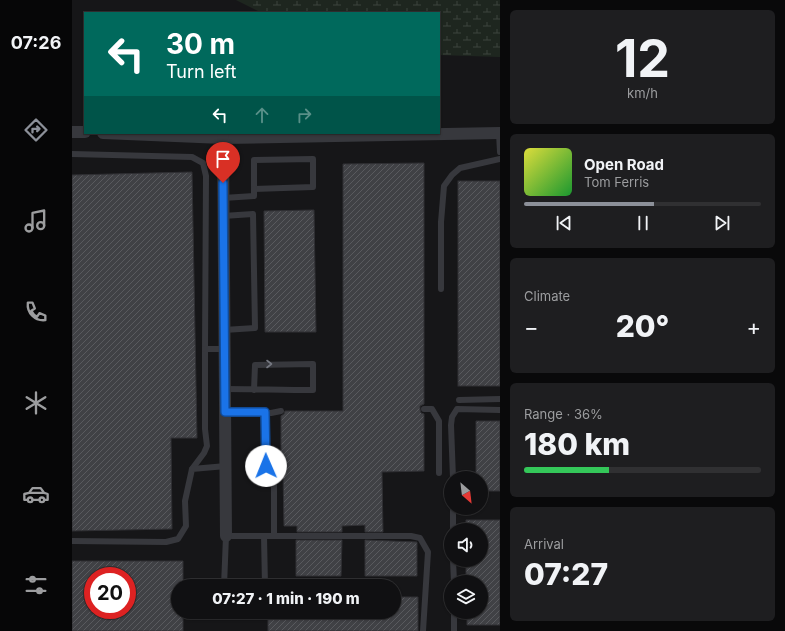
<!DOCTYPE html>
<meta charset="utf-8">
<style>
body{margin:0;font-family:Inter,sans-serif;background:#1e1e20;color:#f1f3f6;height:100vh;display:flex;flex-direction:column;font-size:15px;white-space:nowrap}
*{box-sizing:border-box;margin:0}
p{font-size:13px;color:#9c9d9f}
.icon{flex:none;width:22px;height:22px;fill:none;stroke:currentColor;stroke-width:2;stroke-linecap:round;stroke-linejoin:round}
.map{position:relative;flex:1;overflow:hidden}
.side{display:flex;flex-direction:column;gap:10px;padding:10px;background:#09090a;width:285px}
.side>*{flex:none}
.banner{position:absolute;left:12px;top:12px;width:356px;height:122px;border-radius:0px;box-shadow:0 1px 3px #0004,0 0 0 1px #303032;background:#00695c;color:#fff;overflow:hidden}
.needle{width:26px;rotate:152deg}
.controls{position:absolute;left:372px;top:471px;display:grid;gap:8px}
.controls a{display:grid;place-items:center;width:44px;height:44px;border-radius:50%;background:#101012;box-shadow:0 1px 3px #0004,0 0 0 1px #303032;font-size:20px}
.speed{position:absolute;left:12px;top:567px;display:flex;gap:8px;font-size:20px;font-weight:700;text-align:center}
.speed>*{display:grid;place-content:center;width:52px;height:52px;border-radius:50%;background:#101012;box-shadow:0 1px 3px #0004,0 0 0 1px #303032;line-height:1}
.speed .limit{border:6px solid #d22;background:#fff;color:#111}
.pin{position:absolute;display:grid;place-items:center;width:34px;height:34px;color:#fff;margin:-41px -17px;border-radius:50% 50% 50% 0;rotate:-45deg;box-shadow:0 0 4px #0007}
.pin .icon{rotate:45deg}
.me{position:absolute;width:44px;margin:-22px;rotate:359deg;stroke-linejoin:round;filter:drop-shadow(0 0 3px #0008)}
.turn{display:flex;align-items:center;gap:14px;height:84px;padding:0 16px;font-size:18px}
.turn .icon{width:52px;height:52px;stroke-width:2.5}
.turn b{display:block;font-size:28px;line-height:34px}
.lanes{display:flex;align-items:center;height:38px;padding:0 16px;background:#0003;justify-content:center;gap:20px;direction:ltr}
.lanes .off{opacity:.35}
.big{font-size:30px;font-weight:800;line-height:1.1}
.side .widget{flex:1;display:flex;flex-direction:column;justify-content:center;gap:6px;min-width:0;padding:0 14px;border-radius:6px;background:#1e1e20}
.side .dial{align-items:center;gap:0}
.dial b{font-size:52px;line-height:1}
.song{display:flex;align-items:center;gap:12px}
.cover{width:48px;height:48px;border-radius:6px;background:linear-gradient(135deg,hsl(60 70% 55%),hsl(130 70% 35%))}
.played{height:4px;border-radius:2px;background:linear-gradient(90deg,#8c9099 55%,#303032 55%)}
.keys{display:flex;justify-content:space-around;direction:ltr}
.heat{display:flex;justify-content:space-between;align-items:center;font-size:22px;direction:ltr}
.charge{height:6px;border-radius:3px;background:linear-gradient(90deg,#34c759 36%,#303032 0)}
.trip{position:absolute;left:99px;top:579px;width:230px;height:40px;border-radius:20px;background:#101012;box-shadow:0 1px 3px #0004,0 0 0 1px #303032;font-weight:800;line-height:40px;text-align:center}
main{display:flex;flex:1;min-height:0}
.dock{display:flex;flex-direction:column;width:72px;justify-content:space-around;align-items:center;background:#060607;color:#9c9d9f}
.dock .icon{width:28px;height:28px}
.dock .active{color:#8c9099}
.dock b{font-size:18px;color:#f1f3f6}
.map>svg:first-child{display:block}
</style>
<main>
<nav class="dock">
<b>07:26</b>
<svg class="icon active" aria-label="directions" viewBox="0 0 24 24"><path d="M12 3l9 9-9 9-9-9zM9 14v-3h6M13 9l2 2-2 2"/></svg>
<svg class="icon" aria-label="music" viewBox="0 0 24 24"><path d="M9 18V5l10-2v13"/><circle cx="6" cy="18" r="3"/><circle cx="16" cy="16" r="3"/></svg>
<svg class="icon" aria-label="phone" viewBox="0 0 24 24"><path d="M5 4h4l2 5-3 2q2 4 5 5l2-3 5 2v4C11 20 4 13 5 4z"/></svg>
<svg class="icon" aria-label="climate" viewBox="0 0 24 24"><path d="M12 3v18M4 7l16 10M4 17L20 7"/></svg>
<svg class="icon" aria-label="car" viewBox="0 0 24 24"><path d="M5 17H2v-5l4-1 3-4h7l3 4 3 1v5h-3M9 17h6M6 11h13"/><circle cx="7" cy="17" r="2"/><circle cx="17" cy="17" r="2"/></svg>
<svg class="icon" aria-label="filters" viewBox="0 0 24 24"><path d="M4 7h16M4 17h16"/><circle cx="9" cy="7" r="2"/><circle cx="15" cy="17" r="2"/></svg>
</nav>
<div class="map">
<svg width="428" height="631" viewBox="0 0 428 631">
<defs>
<pattern id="wetland-marsh" width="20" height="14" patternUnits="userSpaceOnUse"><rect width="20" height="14" fill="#1e261f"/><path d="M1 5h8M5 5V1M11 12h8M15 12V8" fill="none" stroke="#3c433d"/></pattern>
<pattern id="building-hatch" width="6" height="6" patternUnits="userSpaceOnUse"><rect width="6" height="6" fill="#404145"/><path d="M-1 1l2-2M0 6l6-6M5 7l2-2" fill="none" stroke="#595a5e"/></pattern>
</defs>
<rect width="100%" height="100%" fill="#161618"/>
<path fill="url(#wetland-marsh)" d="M164,0H428V57L367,55V13H190Z"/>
<g fill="url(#building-hatch)" stroke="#303034" fill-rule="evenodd">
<path d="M352,163V404L348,406V409L349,413L352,414V471L310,472L311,532H293V525L270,526V532H225V526H212L211,472H209V416L212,414L213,411H271V164Z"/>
<path d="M120,172L125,438H99L100,529L0,531V175Z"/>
<rect x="386" y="181" width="42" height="205"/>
<path d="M242,210L244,332H193L192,211Z"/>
<path d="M404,421H428V491H409V478H404Z"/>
<path d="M394,520H428V625H395V612H409V582H394V560H409V530H394Z"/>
<path d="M224,540H270L269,576H224Z"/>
<path d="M293,540L345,542V576H293Z"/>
<path d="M0,561H111V586H106V612H111V631H0ZM21,576H55V610H21Z"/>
<path d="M322,597H346V631H196V612H322Z"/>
</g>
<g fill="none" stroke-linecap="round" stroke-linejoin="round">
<g stroke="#37383d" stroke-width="6">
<path d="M427,133L428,152"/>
<path d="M0,154L120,157L131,163L134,176L133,349V429L135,446L132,453L120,469"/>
<path d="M241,159V187L182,189V160Z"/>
<path d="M151,198L182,196V189"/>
<path d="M151,216L181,214L183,328L152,330"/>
<path d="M369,289V222L372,186L380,175L388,168L428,159"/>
<path d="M133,349H152"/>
<path d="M153,389C182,389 211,390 241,390V364L183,365L182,390"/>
<path d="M387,400L428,399"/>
<path d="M352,409H360L367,421V473"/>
<path d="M153,412L199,413L209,411"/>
<path d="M193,413L194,466"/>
<path d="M381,478L379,425L380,417L385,409L428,410"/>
<path d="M381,508V530"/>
<path d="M192,536L193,586"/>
<path d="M202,536V485"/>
<path d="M0,541L94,542L106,539L114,526L113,501L120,469L154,466"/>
<path d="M381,560L382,582"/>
<path d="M152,586L154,536H339L348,538L356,552L351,631"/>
<path d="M382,612V631"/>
</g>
<g stroke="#37383d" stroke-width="12">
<path d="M0,132H13"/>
<path d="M31,133L151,138L428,133"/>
<path d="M151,138L154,536"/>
</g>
</g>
<defs><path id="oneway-chevron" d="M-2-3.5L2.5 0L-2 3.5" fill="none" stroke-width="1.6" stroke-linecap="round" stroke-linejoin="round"/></defs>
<use stroke="#757881" href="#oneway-chevron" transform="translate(197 364)"/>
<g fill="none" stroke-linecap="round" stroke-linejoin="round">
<defs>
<path id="route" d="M151,183L153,412H193L194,466"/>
</defs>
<use href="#route" stroke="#114b97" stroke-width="10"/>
<use href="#route" stroke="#1a73e8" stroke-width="7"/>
</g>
</svg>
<div class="controls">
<a><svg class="needle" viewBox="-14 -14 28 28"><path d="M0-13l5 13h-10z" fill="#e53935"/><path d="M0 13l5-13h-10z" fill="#9c9d9f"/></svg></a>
<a><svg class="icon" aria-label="sound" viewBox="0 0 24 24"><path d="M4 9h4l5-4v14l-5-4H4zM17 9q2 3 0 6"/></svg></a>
<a><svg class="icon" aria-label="layers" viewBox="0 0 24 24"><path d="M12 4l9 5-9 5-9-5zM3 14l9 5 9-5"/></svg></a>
</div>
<div class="speed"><div class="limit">20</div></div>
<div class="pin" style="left:151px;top:183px;background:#d93025"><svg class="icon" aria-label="arrive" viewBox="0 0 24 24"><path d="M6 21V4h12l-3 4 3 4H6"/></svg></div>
<svg class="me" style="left:194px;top:466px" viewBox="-20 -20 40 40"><circle r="19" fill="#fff"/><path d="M0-13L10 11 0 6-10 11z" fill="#1a73e8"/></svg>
<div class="trip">07:27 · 1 min · 190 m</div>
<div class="banner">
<div class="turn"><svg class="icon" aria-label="left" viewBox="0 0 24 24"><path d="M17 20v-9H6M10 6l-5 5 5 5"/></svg><div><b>30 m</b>Turn left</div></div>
<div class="lanes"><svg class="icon" aria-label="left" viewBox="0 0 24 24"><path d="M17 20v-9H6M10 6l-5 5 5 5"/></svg><svg class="icon off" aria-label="ahead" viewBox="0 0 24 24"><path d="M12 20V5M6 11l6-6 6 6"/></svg><svg class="icon off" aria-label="right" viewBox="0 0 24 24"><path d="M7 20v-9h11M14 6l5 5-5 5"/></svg></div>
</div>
</div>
<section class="side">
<div class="widget dial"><b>12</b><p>km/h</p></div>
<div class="widget">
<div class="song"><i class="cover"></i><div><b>Open Road</b><p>Tom Ferris</p></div></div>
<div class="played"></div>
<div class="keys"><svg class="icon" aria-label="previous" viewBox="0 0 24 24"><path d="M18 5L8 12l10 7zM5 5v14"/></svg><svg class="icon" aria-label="pause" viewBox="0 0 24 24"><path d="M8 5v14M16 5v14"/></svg><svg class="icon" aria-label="next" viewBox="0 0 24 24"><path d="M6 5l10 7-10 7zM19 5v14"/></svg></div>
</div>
<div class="widget"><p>Climate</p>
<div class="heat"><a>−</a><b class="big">20°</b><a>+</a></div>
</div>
<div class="widget"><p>Range · 36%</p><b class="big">180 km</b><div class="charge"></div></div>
<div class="widget"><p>Arrival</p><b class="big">07:27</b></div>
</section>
</main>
